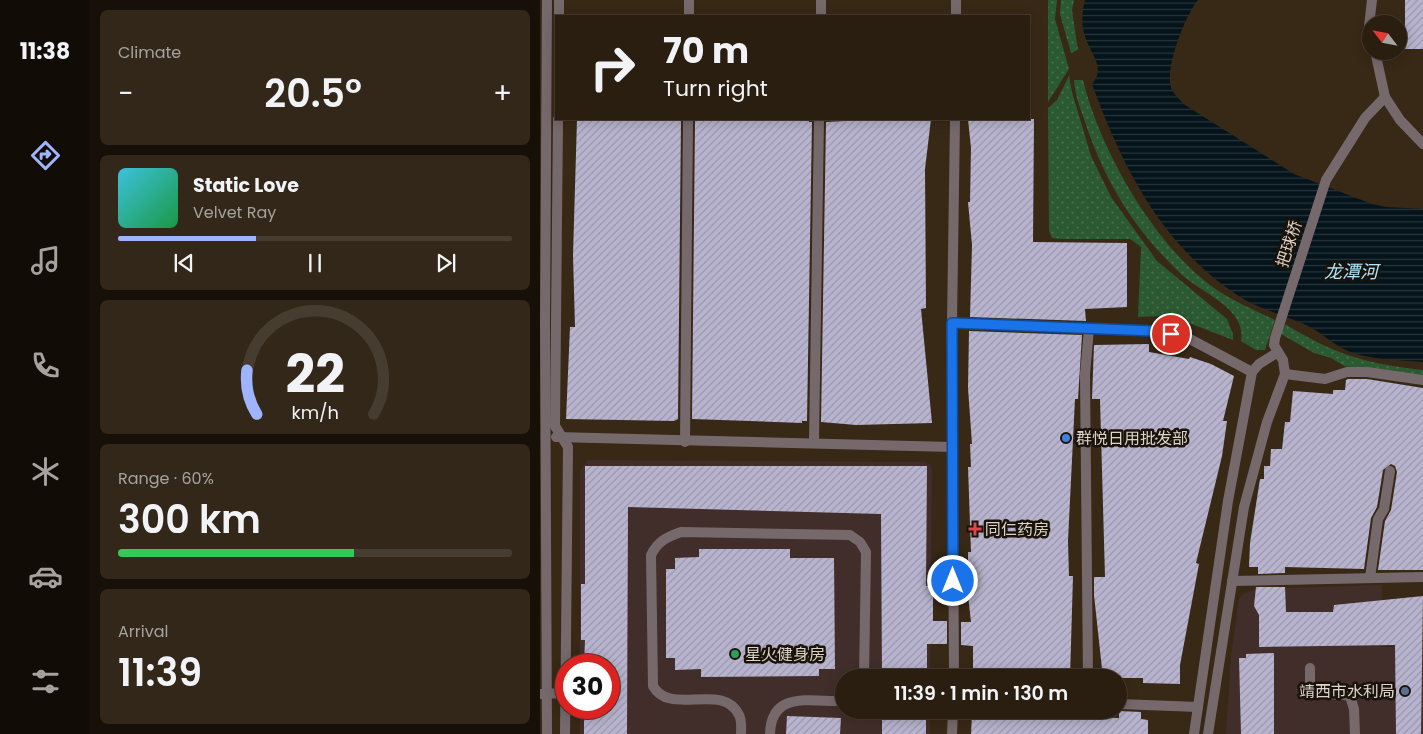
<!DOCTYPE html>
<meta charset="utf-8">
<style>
body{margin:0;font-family:Poppins,"Noto Sans SC",sans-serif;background:#322719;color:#f1f3f6;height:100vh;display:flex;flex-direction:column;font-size:19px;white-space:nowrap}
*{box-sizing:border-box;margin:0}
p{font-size:16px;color:#a5a29f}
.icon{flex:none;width:28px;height:28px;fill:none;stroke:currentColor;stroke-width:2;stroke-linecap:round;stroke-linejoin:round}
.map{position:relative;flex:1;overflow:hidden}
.details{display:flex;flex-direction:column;gap:10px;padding:10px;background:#171009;width:450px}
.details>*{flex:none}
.banner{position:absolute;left:15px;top:15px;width:475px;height:105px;border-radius:0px;box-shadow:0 2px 12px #0003,0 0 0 1px #463c30;background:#2a1e10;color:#f1f3f6;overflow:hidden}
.needle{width:32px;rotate:302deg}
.fabs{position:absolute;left:822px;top:15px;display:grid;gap:10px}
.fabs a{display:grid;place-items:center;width:45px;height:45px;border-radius:50%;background:#2a1e10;box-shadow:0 2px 12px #0003,0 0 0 1px #463c30;font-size:25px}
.speed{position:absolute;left:15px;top:654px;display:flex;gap:10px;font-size:25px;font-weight:700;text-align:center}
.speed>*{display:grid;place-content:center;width:65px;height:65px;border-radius:50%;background:#2a1e10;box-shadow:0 2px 12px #0003,0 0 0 1px #463c30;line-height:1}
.speed .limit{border:8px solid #d22;background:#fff;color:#111}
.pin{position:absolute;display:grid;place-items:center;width:42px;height:42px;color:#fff;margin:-21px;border:2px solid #fff;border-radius:50%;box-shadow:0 1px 5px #0007}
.me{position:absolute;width:55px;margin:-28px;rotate:0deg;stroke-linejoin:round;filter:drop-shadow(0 0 4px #0008)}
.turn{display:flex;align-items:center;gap:18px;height:105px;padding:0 25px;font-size:22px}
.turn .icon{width:65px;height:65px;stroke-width:2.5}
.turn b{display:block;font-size:35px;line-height:42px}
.big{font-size:38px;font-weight:600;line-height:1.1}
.details .card{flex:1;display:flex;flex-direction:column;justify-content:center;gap:8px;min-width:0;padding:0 18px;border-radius:8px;background:#322719}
.details .dial{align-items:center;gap:0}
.dial svg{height:130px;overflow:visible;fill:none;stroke:#463c30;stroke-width:7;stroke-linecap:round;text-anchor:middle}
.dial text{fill:#f1f3f6;stroke:none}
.song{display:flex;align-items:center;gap:15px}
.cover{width:60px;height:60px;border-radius:8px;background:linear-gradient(135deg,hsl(190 70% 55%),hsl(140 70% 35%))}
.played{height:5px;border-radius:2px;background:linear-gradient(90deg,#a0b3fd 35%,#463c30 35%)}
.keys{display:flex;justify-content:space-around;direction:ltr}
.heat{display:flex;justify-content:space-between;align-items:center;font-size:28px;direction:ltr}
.charge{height:8px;border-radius:4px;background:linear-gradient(90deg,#34c759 60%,#463c30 0)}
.trip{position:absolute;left:295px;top:669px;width:292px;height:50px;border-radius:25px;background:#2a1e10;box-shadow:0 2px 12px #0003,0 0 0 1px #463c30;font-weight:600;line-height:50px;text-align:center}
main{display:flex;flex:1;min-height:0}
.tab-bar{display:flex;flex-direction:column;width:90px;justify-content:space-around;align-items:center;background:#110c06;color:#a5a29f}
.tab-bar .icon{width:35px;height:35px}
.tab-bar .on{color:#a0b3fd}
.tab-bar b{font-size:22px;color:#f1f3f6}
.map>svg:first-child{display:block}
</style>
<main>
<nav class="tab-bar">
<b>11:38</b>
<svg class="icon on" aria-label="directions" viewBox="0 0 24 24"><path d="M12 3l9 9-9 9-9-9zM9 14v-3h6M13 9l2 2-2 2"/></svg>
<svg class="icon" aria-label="music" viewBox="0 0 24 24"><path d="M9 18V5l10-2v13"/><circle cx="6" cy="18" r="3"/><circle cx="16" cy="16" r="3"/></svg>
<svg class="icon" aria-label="phone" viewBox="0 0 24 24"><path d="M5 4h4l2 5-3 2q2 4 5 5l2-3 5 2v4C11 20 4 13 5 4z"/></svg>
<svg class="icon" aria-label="climate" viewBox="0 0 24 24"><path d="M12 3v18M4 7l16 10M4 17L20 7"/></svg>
<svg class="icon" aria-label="car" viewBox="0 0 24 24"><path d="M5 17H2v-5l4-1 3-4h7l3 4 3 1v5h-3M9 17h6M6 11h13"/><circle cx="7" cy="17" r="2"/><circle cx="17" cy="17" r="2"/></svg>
<svg class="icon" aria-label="filters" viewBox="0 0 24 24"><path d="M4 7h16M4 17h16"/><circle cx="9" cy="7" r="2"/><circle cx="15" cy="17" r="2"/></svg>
</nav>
<section class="details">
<div class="card"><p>Climate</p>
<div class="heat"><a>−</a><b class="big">20.5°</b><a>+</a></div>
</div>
<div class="card">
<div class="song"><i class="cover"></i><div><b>Static Love</b><p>Velvet Ray</p></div></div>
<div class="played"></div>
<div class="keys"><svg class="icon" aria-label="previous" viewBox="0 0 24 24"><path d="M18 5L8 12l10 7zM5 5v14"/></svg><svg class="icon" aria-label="pause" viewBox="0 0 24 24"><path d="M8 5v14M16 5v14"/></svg><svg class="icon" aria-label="next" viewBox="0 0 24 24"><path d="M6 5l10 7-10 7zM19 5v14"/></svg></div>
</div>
<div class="card dial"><svg viewBox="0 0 100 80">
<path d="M14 69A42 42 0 1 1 86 69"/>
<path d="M14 69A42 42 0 0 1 8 42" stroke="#a0b3fd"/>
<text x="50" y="56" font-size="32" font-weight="700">22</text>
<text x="50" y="72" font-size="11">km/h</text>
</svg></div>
<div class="card"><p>Range · 60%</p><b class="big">300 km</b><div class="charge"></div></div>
<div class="card"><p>Arrival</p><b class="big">11:39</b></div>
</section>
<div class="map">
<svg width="883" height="734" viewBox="0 0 883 734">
<defs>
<pattern id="grass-dots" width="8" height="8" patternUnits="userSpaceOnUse" patternTransform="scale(1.25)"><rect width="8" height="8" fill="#2b5931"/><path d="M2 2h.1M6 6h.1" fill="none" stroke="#49704d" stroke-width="1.8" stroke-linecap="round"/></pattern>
<pattern id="water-rules" width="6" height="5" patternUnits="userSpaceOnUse" patternTransform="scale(1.25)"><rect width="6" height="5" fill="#04141a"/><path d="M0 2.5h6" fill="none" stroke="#28353a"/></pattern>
<pattern id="building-hatch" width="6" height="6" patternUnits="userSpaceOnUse" patternTransform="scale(1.25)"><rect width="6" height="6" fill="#b8b4cf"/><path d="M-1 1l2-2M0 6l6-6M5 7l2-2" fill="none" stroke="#9a97aa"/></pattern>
</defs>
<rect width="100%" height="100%" fill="#382816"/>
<g fill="#412e2a">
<path d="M48,460L385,462L390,464L392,470L390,677L304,678V710H390V734H40V708H69V665H40V471Z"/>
<path d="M842,585L841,647H883V734H686L691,656L699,599L703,594L715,589Z"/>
</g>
<g fill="url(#grass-dots)">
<path d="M508,0H517L515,19L529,69L508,102Z"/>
<path d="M521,0H534L532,10L538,50L531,53L520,14Z"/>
<path d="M529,76L532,92L551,156L571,197L617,261L687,319L693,334V340L644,321L623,316L598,317L601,247L590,239H521L512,238L509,231L508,108L517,100Z"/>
<path d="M534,80H543C560,150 614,245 674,288C693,301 714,310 735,320L725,350H716L701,341C707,308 661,293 641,274C596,231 568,187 547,128C542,112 535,98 534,80Z"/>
<path d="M745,324C793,354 827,364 883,370V377L804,366L791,358L774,353L741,334Z"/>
</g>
<path fill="url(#water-rules)" d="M545,0H658C645,16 623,71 632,90C635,95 641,101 645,105L754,174L832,204L846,207L883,209V362C860,360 830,360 808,351C794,345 781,332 766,325C747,316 726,311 707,301C626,253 583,170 552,84C567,68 549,52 545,36C541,25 542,11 545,0Z"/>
<g fill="url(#building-hatch)">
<rect x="865" y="0" width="18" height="49"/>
<path d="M37,119H141L138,419L134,421L26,419L30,327H35L33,255Z"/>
<path d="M155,119H269V122H272L267,421H262V423L152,419Z"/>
<path d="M344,119H391L385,169L386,308L381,309L392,423L316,425L281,422L286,122Z"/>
<path d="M428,119H494L493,242L587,243V307L545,309L546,321L430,317L432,245L428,202H430L431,148Z"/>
<path d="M429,331L542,335L538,399H535L528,541L529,576H533L530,678H433V646L421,645V622H431L426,577H428V552H431L428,467H431L430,444H432L428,388Z"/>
<path d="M609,344V352L649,359L650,357L671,364L694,376L683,421H687L682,456L656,563L659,564L640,665V684L603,683V678H563L554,595V577H565L560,399H552L554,345Z"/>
<path d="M808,379H827L883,388V570H838L845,521L851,510L857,472L855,466L851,464L843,470L837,507L831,518L824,569L745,567V573L718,574V567H709L710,543L720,479H724V466H730L731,449H742L745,422H750L753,391L793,394V390H805L806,380Z"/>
<path d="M45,466H387L386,586H393V621H407V644H387V678H342L341,514L88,507L87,734H44V708H69V665H44L45,640H41V584H45Z"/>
<path d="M159,549H250V558H294L295,669H279V676L161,677V669L135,670V658H126V569H135V558L159,557Z"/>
<path d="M716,587H745L746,612H793L794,605L883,596L881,734H856L855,645L719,647V615L714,606Z"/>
<path d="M734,653V734H701L699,658H706V654Z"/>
<rect x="342" y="710" width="44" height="24"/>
<path d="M579,711L601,712V719L608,720V734H431L432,714L579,718Z"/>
<path d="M247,716L301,718L300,734H246Z"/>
</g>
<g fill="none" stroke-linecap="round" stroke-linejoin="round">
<g stroke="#76696c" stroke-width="10">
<path d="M830,578L838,519L844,509L850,471"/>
<path d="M770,668V690C781,697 797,692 810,696L814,709L815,734"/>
<path d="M201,734C201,728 202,720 199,715C183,681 130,717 113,686L111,555C118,541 127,537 141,532L310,535L320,542L326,552L324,678"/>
<path d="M230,734C231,690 271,702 304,701"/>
</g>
<g stroke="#76696c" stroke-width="10">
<path d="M19,16V0"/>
<path d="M149,16V0"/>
<path d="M281,16V0"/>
<path d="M416,16V0"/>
<path d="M831,34L829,26L832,0"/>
<path d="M835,51L845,97L860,120L883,144"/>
<path d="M18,119L15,426L28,447L25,734"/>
<path d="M412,323L614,331L646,337L712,372"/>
<path d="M738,352L734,345L735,338L786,180L825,118L845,97"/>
<path d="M745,374L785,379L807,372H827L883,380"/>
<path d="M16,437L412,447"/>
<path d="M145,442L148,119"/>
<path d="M274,442L279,119"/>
<path d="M692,581L883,577"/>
<path d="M414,678L412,323L415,119"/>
<path d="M548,678L545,374L549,329"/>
<path d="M0,694L25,693"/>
<path d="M579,704L658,707"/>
<path d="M7,734L5,323L7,0"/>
<path d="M412,734L413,710"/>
<path d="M654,734L688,501L712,372L719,364L738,352L743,360L745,374L727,422L704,507L668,734"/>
</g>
</g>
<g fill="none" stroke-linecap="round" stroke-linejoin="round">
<defs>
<path id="route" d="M413,581L412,323L614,331L631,334"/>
</defs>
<use href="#route" stroke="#114b97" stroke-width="12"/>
<use href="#route" stroke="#1a73e8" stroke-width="9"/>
</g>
<circle fill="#3f7fe0" stroke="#1a130b" stroke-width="2" cx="526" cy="438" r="5"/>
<path fill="#e0444e" stroke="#1a130b" stroke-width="2" d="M432.5 521.5h5v5h5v5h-5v5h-5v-5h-5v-5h5z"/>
<circle fill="#2e9e5b" stroke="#1a130b" stroke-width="2" cx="195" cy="654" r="5"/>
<circle fill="#5c6f8a" stroke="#1a130b" stroke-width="2" cx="865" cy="691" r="5"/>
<g text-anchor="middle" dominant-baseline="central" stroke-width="5" stroke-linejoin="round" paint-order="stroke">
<g font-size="16" fill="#ddd3c8" stroke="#1a130b">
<text transform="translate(749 244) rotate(-72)">把球桥</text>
</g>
<g font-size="16" fill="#ddd3c8" stroke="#1a130b" text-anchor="start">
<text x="536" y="438">群悦日用批发部</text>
<text x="445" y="529">同仁药房</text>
<text x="205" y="654">星火健身房</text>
<text x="855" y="691" text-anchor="end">靖西市水利局</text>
</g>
<g font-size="18" font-style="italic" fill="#aee7fb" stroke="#1a130b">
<text x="811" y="271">龙潭河</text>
</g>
</g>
</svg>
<div class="fabs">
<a><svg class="needle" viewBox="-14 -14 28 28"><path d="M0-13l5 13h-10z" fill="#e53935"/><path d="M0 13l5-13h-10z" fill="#a5a29f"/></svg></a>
</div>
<div class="speed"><div class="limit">30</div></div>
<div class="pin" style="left:631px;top:334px;background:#d93025"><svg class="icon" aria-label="arrive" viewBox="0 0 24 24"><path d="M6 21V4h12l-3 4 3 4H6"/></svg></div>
<svg class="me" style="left:413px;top:581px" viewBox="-20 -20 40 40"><circle r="17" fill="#1a73e8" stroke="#fff" stroke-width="3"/><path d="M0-11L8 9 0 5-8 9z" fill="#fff"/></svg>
<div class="trip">11:39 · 1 min · 130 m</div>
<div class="banner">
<div class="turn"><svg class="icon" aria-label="right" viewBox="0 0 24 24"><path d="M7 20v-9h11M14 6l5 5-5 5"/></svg><div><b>70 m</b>Turn right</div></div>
</div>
</div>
</main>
